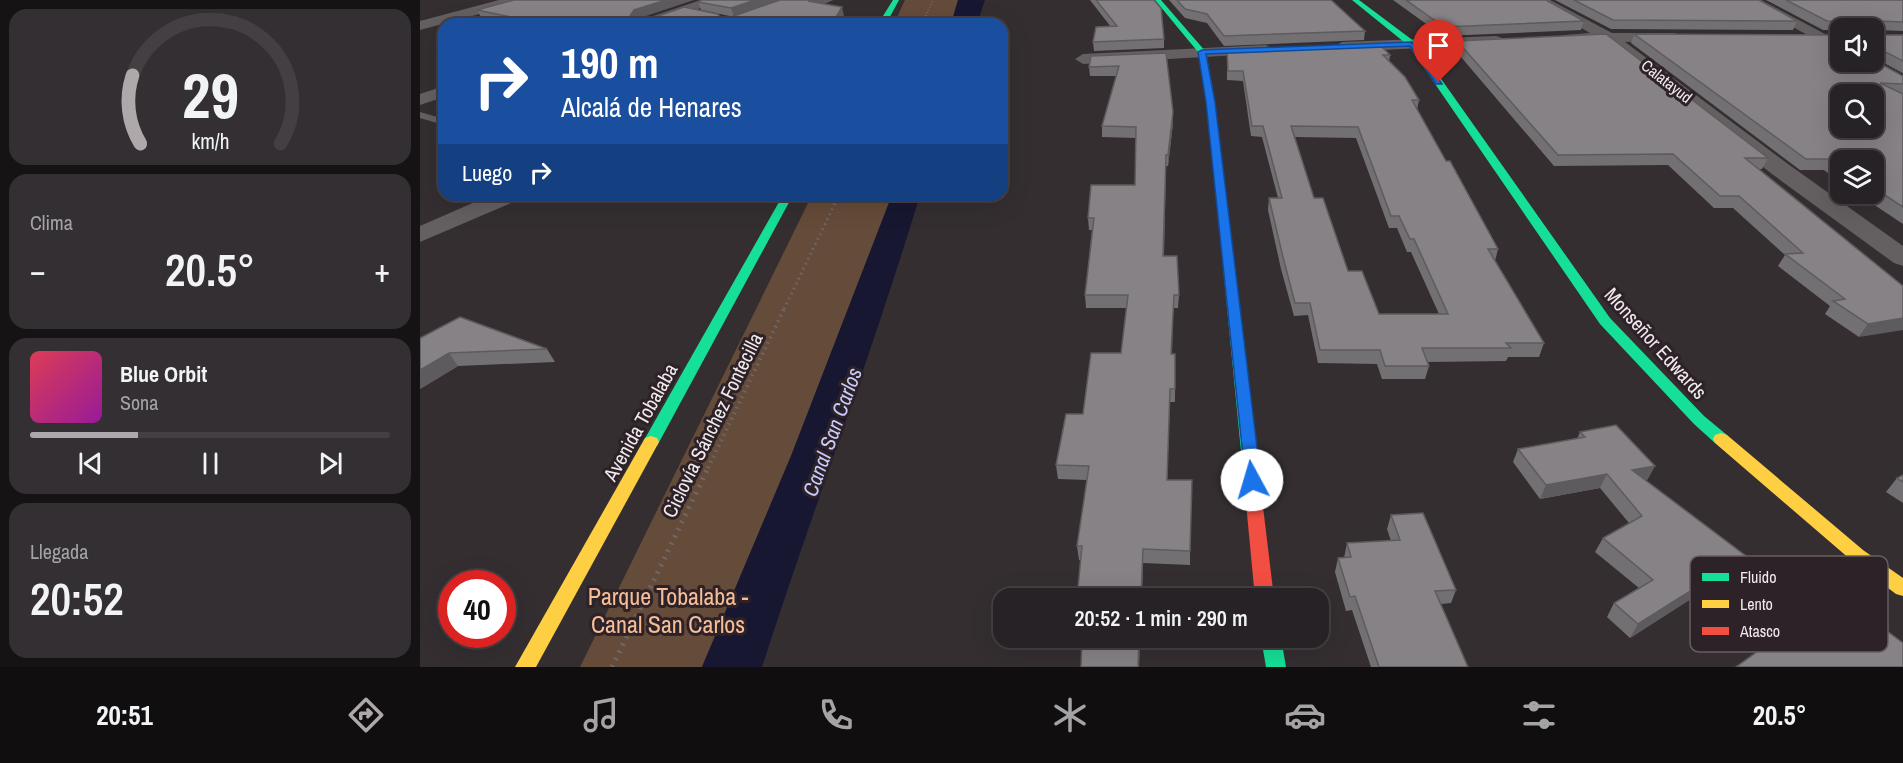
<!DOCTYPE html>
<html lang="es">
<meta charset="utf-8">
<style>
body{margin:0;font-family:"Archivo Narrow",sans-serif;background:#332f32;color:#f1f3f6;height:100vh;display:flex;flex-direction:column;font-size:22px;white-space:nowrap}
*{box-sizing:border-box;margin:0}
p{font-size:20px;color:#a4a4a7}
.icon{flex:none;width:33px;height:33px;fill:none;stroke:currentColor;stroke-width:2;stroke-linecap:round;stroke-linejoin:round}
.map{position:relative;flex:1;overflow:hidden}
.drawer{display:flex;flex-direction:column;gap:9px;padding:9px;background:#151314;width:420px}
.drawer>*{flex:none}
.top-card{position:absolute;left:18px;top:18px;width:570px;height:183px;border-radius:18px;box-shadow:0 6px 24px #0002,0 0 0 2px #433f42;background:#1a4fa0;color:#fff;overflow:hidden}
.controls{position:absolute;left:1410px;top:18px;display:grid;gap:12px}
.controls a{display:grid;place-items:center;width:54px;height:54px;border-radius:12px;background:#272225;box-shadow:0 6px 24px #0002,0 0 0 2px #433f42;font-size:30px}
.speed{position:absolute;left:18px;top:570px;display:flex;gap:12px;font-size:30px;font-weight:700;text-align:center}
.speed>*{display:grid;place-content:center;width:78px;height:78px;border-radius:50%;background:#272225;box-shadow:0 6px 24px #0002,0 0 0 2px #433f42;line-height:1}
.speed .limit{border:9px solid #d22;background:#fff;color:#111}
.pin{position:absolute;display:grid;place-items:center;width:51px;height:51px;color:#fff;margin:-62px -26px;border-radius:50% 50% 50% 0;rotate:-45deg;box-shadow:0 0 6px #0007}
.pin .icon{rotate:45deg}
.me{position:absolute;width:66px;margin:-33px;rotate:354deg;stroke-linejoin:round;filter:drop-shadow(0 0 4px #0008)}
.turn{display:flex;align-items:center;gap:21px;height:126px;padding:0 24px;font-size:27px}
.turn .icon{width:78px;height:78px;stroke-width:2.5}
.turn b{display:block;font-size:42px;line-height:51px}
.then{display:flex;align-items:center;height:57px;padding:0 24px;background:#0003;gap:12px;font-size:22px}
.big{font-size:45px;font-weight:600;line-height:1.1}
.drawer .tile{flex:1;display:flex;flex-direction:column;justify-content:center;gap:9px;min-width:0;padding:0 21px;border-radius:18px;background:#332f32}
.drawer .dial{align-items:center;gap:0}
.dial svg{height:156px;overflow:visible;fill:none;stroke:#433f42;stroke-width:7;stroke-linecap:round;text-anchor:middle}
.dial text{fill:#f1f3f6;stroke:none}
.song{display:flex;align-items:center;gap:18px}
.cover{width:72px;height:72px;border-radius:9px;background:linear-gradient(135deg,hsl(350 70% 55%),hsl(300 70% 35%))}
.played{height:6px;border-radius:3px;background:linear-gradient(90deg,#afa8ab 30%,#433f42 30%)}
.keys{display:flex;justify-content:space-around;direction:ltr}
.heat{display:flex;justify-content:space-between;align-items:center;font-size:33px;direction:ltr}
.trip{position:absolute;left:573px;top:588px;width:336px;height:60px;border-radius:18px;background:#272225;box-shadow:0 6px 24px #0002,0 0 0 2px #433f42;font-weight:600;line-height:60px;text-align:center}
.tabs{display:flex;height:96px;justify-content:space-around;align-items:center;background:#100e0f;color:#a4a4a7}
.tabs .icon{width:42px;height:42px}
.tabs .current{color:#afa8ab}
.tabs b{font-size:27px;color:#f1f3f6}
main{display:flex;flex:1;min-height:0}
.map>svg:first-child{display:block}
</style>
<main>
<section class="drawer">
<div class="tile dial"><svg viewBox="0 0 100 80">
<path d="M14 69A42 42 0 1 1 86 69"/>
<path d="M14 69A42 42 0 0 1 10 34" stroke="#afa8ab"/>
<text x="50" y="56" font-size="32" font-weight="700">29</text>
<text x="50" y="72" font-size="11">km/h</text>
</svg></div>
<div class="tile"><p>Clima</p>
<div class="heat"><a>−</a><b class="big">20.5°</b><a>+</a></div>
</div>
<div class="tile">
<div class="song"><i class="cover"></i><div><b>Blue Orbit</b><p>Sona</p></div></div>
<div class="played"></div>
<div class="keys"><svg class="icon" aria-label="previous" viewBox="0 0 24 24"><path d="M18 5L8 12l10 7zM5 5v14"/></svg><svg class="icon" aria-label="pause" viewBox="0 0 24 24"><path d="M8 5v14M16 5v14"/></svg><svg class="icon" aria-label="next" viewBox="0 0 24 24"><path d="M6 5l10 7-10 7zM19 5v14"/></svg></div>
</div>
<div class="tile"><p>Llegada</p><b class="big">20:52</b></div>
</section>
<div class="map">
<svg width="1483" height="667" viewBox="0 0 1483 667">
<rect width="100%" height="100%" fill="#342e31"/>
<g fill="#654b39">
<path d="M485,0H538L531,24H474Z"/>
<path d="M392,195H472L371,456L282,667H160Z"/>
</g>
<g fill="#181732">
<path d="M538,0H565L557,24H531Z"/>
<path d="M472,195H500C452,354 393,509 342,667H282L371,456Z"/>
</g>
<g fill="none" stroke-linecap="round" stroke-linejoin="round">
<g stroke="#6c696a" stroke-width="2" stroke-dasharray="1 2" stroke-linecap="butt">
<path d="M502,24L513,0"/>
<path d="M1454,57L1483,73"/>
</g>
<path stroke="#6c696a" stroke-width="3" stroke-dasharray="1.5 4" stroke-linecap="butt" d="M364,309L419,195"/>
<path stroke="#6c696a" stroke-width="4" stroke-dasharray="1.5 4.5" stroke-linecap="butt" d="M288,468L365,307"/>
<path stroke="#6c696a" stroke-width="5" stroke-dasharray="2 6" stroke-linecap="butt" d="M192,667L289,466"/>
<path fill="#645f61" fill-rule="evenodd" d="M0,112L24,119V125L0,118Z"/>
<g fill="#645f61" fill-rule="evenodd">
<path d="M79,0H102L100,3L0,30V21Z"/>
<path d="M281,0H302L238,24H216L218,21Z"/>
<path d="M1113,0H1130L1192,33H1255L1258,36L1255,39L1250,41L1205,42L1368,164L1483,246V266L1474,263L1352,174L1185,42L1145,41L1142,38L1145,35L1170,33Z"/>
<path d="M1324,0H1341L1420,42V53Z"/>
<path d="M1076,36L1082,38L1084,41L1082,44L922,52L914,47L922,42Z"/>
<path d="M846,45L854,50L852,53L663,64L655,59L663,54Z"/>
<path d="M24,86V97L0,105V94Z"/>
<path d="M71,195H101L98,200L0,242V226Z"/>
</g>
<g fill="#16e098" fill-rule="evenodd">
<path d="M473,0H479L466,24H458Z"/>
<path d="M735,0H741L786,52L795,102L840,482L838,486L832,488L826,486L824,482L787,102L778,52Z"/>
<path d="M932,0H939L995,42L1190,318L1284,416L1307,435L1309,439L1307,443H1295L1274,424L1180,324L989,46Z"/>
<path d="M363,195H373L237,446H225L223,442Z"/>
<path d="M841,638H861L866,667H846Z"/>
</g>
<g fill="#ffcf43" fill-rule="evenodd">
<path d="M1301,433L1307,435L1443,550L1483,578V596L1476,594L1431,560L1295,443L1293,439L1295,435Z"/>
<path d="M231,436L237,438L239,442L116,667H95L225,438Z"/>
</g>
<path fill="#f24e42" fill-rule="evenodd" d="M832,476L838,478L840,482L854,598H835L824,482L826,478Z"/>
</g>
<g fill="#737073" fill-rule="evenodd">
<path d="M413,0L403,4L424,16L420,24H87L62,19L57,10L235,17L281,10L278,2ZM281,10L314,17H300Z"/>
<path d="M670,0H734L744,39V48L674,51L673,42L691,27Z"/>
<path d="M749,0H911L945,31L944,40L804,46L787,23L765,18Z"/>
<path d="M973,0H1126L1164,21L1161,30L1023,36Z"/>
<path d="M1135,0H1339L1377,21L1373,30L1191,29Z"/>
<path d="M1346,0H1483V31L1458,30L1459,35H1483V73L1455,58H1454V28H1420V30H1403Z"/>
<path d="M1214,34L1420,62L1483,76V224L1438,194H1454V160H1420V182L1404,170H1380L1211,43Z"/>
<path d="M1037,41L1348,158L1342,169H1339L1479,283L1439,337L1405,314L1410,306L1358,266L1365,255L1313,208H1294L1248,165L1134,166L1035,50Z"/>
<path d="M807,51L970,55L969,62L999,100L997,110L1026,161L1078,249L1075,261L1124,343L1119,357H1088L1086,361L1007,362L1009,366L1005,379H962L957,364L898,363L888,315L874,316L861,269L848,210L849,198H858L842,137L831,136L823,81L807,80ZM875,137L936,138L969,228H977L987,252H991L1019,314H959L928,271L894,198Z"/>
<path d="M746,53L753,112V123L748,166H746L744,256L759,295L758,308H753L752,354H755V402H750L747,480L770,551V565L723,563L722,598H657L661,560H659L657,546L667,480L638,479L636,465L663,414L701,353L707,308H666L665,295L672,230H669L668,218L715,185L716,138L682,137V126L697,76H670L669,67Z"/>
<path d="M0,338L127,349L135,362L38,366L0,389Z"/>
<path d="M1160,432L1235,466L1227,480H1225L1326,556L1316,570L1210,638L1187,617L1194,603L1219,588L1175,552L1183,538L1209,523L1180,488L1120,499L1093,462L1098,449L1157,439Z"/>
<path d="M1483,475V503L1466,492L1477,478Z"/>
<path d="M971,515L1036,590L1031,603L1021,604L1048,667H951L932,610L926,611L915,572L918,558H924L927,543L971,541L967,529Z"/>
<path d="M1344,601L1483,643L1359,636L1334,615Z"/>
<path d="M654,638H720L719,667H661L662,650H655Z"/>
</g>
<g fill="#5e5b5e">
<path d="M246,0H274L217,19L210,16L214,10Z"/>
<path d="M335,0H361L314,17L311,8Z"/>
<path d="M391,0H413L390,10L388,1Z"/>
<path d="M422,7L424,16L420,24H412Z"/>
<path d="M1454,49H1460L1455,58H1454Z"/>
<path d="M753,112V123L748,166V155Z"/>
<path d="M1483,318V330L1439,337L1448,324Z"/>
<path d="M29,353L38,366L0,389V370Z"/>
<path d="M1235,466L1227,480L1205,484L1212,470Z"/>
<path d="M1187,474L1180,488L1120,499L1126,485Z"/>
<path d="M723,549L722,598H721Z"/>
<path d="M1326,556L1316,570L1210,638L1218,624Z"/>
<path d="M719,638H720L719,667H718Z"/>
</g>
<g fill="#868286" stroke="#5e5b5e" stroke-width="1.5" fill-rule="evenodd">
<path d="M94,0H246L214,10L210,16L235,17L264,7L298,14L300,17H311L360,0H391L388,1L422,7L412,24H99L95,23L106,20L57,10Z"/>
<path d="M282,0H335L311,8L278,2Z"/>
<path d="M676,0H734L741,8L744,39L673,42L676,27L697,26Z"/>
<path d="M757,0H911L945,31L804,36L787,14L765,9Z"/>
<path d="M986,0H1126L1164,21L1024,27Z"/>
<path d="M1154,0H1339L1377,21L1193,20Z"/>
<path d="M1366,0H1483V22L1459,21L1456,23L1459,35H1483V61L1460,49H1454V28H1425L1426,22L1407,21Z"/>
<path d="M1186,34L1348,158H1325L1483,286V318L1448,324L1413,301L1425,299L1365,254L1383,253L1319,196H1300L1253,154L1138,155L1037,41Z"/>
<path d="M1214,34L1420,35V62H1454V60L1483,76V84L1460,83L1483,94V207L1454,188V160H1420V166L1410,159H1386ZM1420,94H1454V128H1420Z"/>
<path d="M959,44L970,55H963L985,77L999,100H992L1026,161H1030L1078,249H1068L1124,343H1086L1091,348H1002L1009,366H965L960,350H900L890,303H875L863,257L849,198H862L843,126H832L823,71H808L807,51ZM871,126L938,127L971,216H979L990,239H994L1028,314H959L942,271H928L903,198H894Z"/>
<path d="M746,53L753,112L748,155H746L743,256H757L759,295H754L751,354H755V389H750L747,480H772L770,551L723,549L721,598H657L662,546H657L669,466L636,465L646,414H663L671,353H701L708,295H665L674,218H668L671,185H715L716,127L682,126L699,66L669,67L671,56Z"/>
<path d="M40,317L127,349L29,353L0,370V338Z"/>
<path d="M1196,425L1235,466L1212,470L1326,556L1218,624L1194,603L1233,580L1183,538L1222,516L1187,474L1126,485L1098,449L1165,437L1160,432Z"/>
<path d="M1483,475V482L1477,478Z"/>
<path d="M1003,513L1036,590L1015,591L1048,667H959L935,596L930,597L918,558L931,557L927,543L980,540L971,515Z"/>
<path d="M1389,573L1483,643V667H1316L1374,625L1344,601Z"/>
<path d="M662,638H719L718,667H661Z"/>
</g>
<path fill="#1a73e8" stroke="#114b97" stroke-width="1.5" d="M992,42L1022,84H1016L990,46L786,54L795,102L841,480L838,485H826L786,102L778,52L782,50Z"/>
<g text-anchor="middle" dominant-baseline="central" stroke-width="6" stroke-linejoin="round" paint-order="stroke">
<g font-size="16" fill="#f1eaed" stroke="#2c2227">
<text transform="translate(1247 81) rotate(38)">Calatayud</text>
</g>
<g font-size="20" fill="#f1eaed" stroke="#2c2227">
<text transform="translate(1236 343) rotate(48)">Monseñor Edwards</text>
<text transform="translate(220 422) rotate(-61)">Avenida Tobalaba</text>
<text transform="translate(292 425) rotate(-64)">Ciclovía Sánchez Fontecilla</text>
</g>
<g font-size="21" font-style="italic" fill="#c8cdfe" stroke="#2c2227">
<text transform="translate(412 432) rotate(-70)">Canal San Carlos</text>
</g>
<g font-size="24" fill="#f7bd96" stroke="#2c2227">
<text x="248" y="596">Parque Tobalaba -<tspan x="248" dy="28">Canal San Carlos</tspan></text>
</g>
</g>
<rect x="1270" y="556" width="198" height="96" rx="9" fill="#2c2227" stroke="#675e62" stroke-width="1.5"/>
<rect x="1282" y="573" width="27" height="8" fill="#16e098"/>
<rect x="1282" y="600" width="27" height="8" fill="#ffcf43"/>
<rect x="1282" y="627" width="27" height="8" fill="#f24e42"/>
<g font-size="16" fill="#f1eaed">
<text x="1320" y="583">Fluido</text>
<text x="1320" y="610">Lento</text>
<text x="1320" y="637">Atasco</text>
</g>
</svg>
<div class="controls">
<a><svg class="icon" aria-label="sound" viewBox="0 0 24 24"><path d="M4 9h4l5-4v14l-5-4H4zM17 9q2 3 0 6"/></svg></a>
<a><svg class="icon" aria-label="search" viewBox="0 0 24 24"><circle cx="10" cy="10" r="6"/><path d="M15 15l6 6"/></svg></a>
<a><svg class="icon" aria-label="layers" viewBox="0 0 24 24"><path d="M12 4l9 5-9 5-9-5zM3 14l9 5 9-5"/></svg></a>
</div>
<div class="speed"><div class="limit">40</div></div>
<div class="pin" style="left:1019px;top:82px;background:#d93025"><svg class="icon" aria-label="arrive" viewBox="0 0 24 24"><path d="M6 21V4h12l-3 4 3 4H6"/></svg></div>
<svg class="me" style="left:832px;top:480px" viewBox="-20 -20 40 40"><circle r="19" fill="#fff"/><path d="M0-13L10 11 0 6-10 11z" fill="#1a73e8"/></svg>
<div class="trip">20:52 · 1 min · 290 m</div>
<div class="top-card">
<div class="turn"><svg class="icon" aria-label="right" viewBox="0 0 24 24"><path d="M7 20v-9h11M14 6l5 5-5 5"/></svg><div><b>190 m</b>Alcalá de Henares</div></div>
<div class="then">Luego<svg class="icon" aria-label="right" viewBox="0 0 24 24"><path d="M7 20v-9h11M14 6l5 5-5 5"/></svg></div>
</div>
</div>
</main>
<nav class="tabs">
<b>20:51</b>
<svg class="icon current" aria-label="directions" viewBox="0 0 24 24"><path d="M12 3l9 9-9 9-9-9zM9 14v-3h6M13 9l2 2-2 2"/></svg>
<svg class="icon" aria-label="music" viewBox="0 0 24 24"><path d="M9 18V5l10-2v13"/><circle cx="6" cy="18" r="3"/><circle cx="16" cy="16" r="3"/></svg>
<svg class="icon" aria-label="phone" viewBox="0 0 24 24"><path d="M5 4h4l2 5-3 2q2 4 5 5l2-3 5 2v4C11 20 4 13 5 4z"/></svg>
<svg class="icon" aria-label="climate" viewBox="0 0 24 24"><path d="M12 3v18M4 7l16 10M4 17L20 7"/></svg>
<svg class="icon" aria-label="car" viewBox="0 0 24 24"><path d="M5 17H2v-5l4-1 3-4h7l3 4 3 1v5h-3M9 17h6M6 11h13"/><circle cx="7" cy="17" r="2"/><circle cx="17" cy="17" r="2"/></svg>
<svg class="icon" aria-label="filters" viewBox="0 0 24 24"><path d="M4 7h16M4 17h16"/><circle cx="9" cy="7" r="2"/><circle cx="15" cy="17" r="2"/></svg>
<b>20.5°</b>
</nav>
